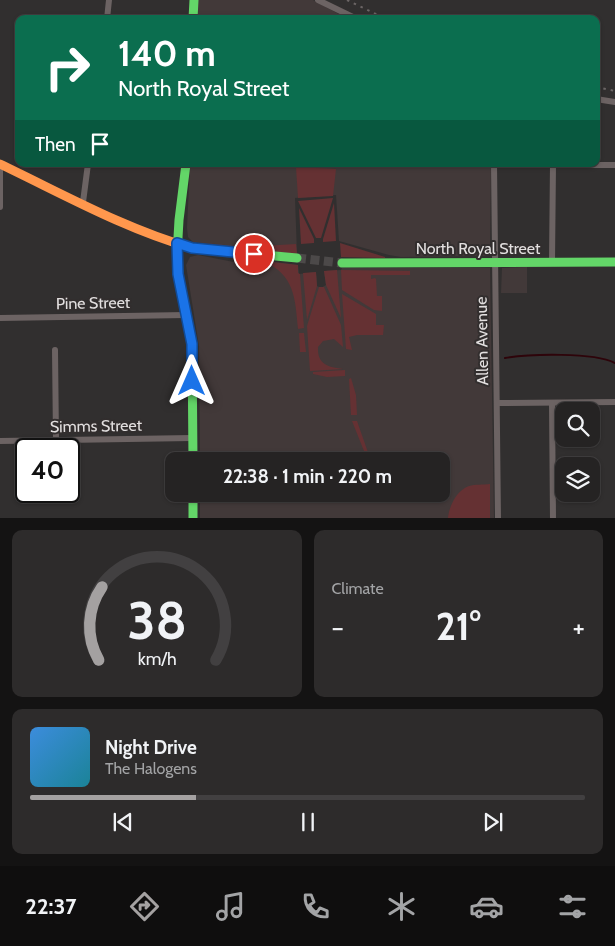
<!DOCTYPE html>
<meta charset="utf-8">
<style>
body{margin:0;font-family:Cabin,sans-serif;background:#2d2b2b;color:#f1f3f6;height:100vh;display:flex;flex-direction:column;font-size:19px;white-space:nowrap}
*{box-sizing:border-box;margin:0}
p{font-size:16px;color:#a3a4a6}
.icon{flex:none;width:28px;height:28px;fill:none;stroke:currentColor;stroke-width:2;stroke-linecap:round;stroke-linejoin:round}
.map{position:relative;height:518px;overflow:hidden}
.details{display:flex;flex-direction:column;gap:12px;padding:12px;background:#141313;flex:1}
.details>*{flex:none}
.hud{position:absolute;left:15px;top:15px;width:585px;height:152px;border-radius:10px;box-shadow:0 1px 4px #0004,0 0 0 1px #424041;background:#0b6e4f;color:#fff;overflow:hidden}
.buttons{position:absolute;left:555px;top:402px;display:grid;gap:10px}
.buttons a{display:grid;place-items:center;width:45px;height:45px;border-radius:10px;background:#252323;box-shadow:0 1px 4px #0004,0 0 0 1px #424041;font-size:25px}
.speed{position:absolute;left:15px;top:438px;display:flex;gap:10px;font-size:25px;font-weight:700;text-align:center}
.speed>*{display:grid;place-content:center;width:65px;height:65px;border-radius:50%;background:#252323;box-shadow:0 1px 4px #0004,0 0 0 1px #424041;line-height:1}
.speed .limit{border:2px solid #111;border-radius:8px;background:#fff;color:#111}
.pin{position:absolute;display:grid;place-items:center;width:42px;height:42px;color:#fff;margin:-21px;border:2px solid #fff;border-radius:50%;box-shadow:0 1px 5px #0007}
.me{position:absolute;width:55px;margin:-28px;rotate:0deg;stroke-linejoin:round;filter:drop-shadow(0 0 4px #0008)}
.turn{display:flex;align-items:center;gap:18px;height:105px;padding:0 20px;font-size:22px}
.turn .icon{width:65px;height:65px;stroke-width:2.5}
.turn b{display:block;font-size:35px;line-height:42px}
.then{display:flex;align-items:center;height:48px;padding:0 20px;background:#0003;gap:10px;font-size:19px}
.big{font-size:38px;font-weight:800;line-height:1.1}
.details .widget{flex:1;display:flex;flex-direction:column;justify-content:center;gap:8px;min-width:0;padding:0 18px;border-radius:10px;background:#2d2b2b}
.details .dial{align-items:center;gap:0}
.dial svg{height:130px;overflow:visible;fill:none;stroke:#424041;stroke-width:7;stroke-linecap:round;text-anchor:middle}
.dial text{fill:#f1f3f6;stroke:none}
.song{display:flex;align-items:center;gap:15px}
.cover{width:60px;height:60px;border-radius:8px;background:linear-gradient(135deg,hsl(210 70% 55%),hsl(190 70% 35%))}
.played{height:5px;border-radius:2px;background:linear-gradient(90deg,#a4a1a1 30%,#424041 30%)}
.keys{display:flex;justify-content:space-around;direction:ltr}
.heat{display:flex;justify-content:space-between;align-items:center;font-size:28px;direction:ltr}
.details .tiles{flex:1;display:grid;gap:12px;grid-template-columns:1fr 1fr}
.widget:last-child{grid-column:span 2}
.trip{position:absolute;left:165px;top:452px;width:285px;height:50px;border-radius:10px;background:#252323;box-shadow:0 1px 4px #0004,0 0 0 1px #424041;font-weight:800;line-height:50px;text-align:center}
.tab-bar{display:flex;height:80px;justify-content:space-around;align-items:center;background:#0f0e0e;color:#a3a4a6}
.tab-bar .icon{width:35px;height:35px}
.tab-bar .current{color:#a4a1a1}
.tab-bar b{font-size:22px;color:#f1f3f6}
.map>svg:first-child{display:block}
</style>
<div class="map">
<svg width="615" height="519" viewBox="0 0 615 519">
<rect width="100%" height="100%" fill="#312f2f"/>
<g fill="#423939">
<path d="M198,0H313L348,19H198Z"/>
<path d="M190,164H491L490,253L486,256L401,257L389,255L339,241L336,195L295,198L297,254L193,242L188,237L187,228Z"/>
<path d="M198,255L254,266L255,262L252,260V259L298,265L299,274L316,272L317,286L321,288L326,285L324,271L341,270L342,268H490L494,518H200V494H441V461H200L199,346L186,265L190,257Z"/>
<path d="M527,267V293H501L502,268Z"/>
</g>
<g fill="#653133">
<path d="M296,167L336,169L333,196L298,198Z"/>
<path d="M333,198L321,238H316L298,201Z"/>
<path d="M334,203L336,241L323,242V239Z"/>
<path d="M299,208L314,239V243L301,244Z"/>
<path d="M195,242L244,247L296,244L297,254Z"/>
<path d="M340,243L385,257V258L341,257Z"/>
<path d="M263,261L298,265V273L300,274L304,328L298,329C295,298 295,275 263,261Z"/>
<path d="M337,270L341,318L326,285L324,271Z"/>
<path d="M341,270L410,271V275H371V279L375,278L376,279L377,296H382V311L374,310L342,290Z"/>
<path d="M316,272L317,286L307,320L303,273Z"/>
<path d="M319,287H324L341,325L343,347L334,339L323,341L318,347C317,365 329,367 343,369L310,371L307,326Z"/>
<path d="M342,294L376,314V325H384L383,335H357L349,337L352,350L346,349Z"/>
<path d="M299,333H304L306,352H300Z"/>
<path d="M345,370V376L327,377L313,374V372Z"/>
<path d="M351,378L356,395L357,415H351L349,379Z"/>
<path d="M352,421H357L371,461H368Z"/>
<path d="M490,484V518H448C449,506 457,490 469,486C475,484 483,485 490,484Z"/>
</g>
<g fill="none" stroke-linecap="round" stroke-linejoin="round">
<path stroke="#2e040a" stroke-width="2" d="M505,358C529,354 594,352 615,363"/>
<path stroke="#4c4949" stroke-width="9" stroke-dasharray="9 4.5" stroke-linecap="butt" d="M297,258L342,263"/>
<g stroke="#6c6363" stroke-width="6">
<path d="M318,0L357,19"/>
<path d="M107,19L109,0"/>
<path d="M596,99L615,102"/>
<path d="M494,164L498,519"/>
<path d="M553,165H615"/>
<path d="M83,202L88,164"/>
<path d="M0,207V164"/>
<path d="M552,262L553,164"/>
<path d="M0,318L186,315"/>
<path d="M55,350L56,440"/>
<path d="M497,403L615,402"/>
<path d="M552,403L553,519"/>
<path d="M0,441L192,438"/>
</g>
<g stroke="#63d668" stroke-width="9">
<path d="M193,19L194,0"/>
<path d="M186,164L179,220L177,255L181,292L192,344L193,461"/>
<path d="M192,248L297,258"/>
<path d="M342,263L615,262"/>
<path d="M193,494V519"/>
</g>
<path stroke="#ff974d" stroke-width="9" d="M0,164C63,194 125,229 192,248"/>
<g stroke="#6c6666" stroke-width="2" stroke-dasharray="2.5 5" stroke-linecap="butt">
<path d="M347,0L386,19"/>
<path d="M596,87L615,91"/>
</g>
</g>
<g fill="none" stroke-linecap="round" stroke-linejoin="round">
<defs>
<path id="route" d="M192,381V344L178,274L177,243L192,248L254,254"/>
</defs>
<use href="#route" stroke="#114b97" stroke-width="12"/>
<use href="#route" stroke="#1a73e8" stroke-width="9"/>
</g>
<g text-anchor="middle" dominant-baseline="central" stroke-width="4" stroke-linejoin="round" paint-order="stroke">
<g font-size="16" fill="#e2dfdf" stroke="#322e2e">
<text x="478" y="248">North Royal Street</text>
<text transform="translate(93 303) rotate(-1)">Pine Street</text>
<text transform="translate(482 341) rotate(-91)">Allen Avenue</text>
<text transform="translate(96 426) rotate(-1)">Simms Street</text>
</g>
</g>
</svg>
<div class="buttons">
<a><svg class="icon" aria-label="search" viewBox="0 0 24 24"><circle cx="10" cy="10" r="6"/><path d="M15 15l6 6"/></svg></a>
<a><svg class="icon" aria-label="layers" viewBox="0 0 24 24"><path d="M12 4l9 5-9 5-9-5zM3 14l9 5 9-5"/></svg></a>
</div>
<div class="speed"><div class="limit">40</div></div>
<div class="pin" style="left:254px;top:254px;background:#d93025"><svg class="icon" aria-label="arrive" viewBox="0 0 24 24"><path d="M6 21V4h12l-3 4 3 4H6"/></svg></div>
<svg class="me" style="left:192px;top:381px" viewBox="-20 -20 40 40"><path d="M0-17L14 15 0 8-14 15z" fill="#1a73e8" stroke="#fff" stroke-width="4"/></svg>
<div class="trip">22:38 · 1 min · 220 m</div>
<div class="hud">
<div class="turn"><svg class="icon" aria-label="right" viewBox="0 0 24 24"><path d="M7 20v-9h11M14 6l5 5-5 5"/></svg><div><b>140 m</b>North Royal Street</div></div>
<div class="then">Then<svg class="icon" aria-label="arrive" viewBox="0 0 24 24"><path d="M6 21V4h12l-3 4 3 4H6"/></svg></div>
</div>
</div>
<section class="details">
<div class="tiles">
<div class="widget dial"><svg viewBox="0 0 100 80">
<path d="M14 69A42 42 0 1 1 86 69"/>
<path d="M14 69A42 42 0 0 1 16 24" stroke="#a4a1a1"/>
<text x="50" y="56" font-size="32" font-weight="700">38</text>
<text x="50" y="72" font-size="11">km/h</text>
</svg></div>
<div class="widget"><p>Climate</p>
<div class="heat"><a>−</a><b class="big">21°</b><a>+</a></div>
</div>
<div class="widget">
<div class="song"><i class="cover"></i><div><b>Night Drive</b><p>The Halogens</p></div></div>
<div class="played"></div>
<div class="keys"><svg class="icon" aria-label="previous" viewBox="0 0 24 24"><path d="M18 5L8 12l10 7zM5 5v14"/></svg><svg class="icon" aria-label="pause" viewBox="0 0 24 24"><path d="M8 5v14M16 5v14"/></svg><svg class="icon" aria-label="next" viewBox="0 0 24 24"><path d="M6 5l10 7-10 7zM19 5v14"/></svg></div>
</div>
</div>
</section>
<nav class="tab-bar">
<b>22:37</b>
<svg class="icon current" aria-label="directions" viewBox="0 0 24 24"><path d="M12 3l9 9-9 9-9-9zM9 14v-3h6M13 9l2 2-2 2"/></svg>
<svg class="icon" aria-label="music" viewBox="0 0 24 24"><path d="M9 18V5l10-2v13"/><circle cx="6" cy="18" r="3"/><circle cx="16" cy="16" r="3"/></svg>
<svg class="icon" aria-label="phone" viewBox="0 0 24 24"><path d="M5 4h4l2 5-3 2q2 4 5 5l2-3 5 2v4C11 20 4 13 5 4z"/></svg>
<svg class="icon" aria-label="climate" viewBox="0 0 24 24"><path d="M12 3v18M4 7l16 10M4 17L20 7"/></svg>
<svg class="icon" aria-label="car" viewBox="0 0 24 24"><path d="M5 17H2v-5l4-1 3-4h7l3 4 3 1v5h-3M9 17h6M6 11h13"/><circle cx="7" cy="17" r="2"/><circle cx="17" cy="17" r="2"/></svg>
<svg class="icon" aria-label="filters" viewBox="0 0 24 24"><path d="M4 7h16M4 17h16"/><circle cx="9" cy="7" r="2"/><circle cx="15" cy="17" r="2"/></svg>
</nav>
